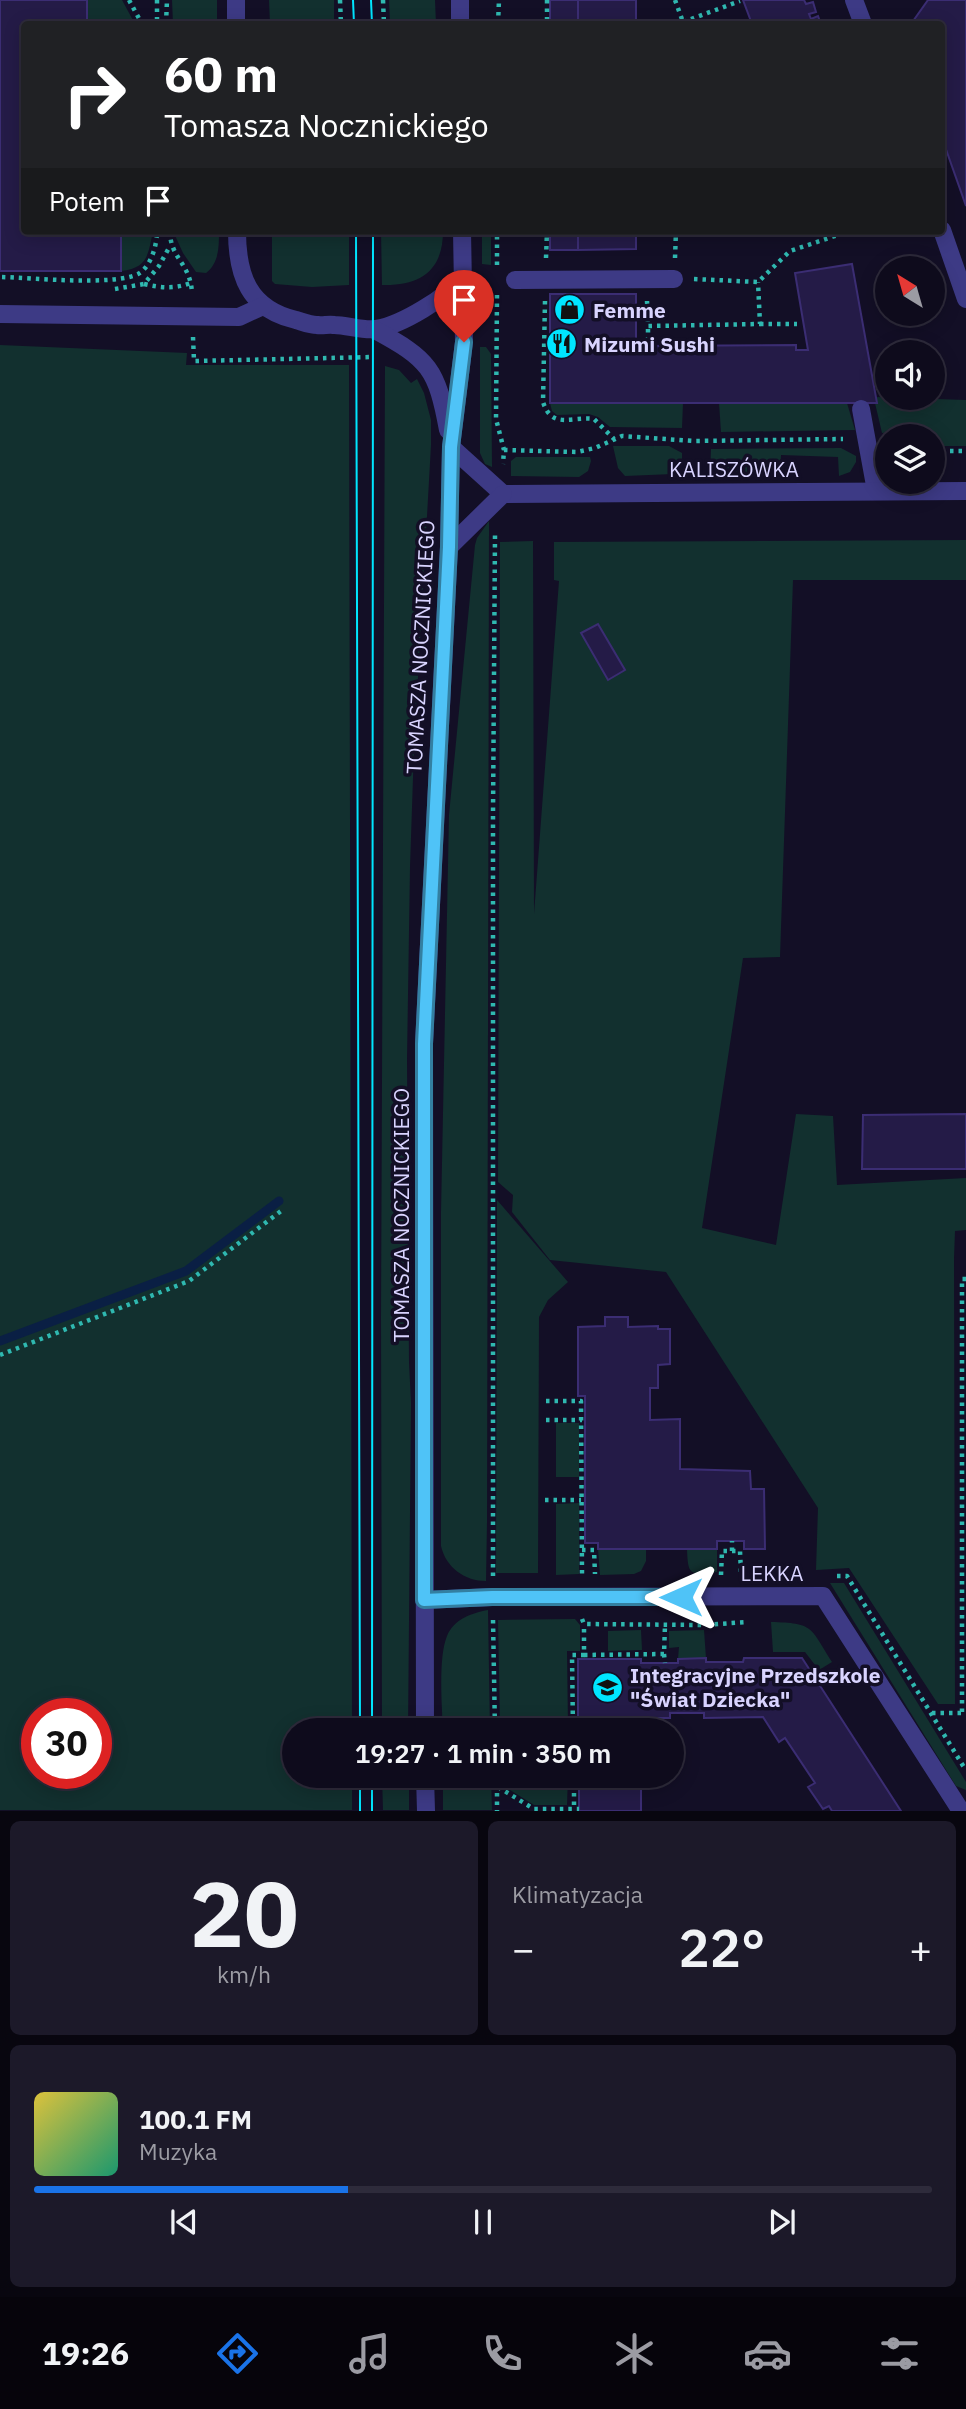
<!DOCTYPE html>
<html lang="pl">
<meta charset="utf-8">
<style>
body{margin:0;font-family:"IBM Plex Sans",sans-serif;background:#1c1929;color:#f1f3f6;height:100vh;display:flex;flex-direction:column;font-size:26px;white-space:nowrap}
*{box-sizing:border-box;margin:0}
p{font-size:23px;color:#9b9ba3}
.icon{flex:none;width:38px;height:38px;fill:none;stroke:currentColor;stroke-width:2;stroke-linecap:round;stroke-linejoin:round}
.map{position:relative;height:1811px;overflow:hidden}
.drawer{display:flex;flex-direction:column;gap:10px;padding:10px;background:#08060f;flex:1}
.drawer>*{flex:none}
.hud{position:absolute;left:21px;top:21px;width:924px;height:214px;border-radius:7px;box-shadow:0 4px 18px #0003,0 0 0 2px #2e2b3b;background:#202124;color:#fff;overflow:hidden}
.needle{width:46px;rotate:323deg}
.controls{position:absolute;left:875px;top:256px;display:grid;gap:14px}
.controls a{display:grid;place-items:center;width:70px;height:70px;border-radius:50%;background:#0e0b1c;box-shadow:0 4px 18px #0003,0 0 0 2px #2e2b3b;font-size:35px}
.speed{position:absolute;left:21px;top:1698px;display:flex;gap:14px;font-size:35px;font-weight:700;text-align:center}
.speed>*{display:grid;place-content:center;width:91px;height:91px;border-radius:50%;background:#0e0b1c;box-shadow:0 4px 18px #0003,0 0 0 2px #2e2b3b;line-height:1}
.speed .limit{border:10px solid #d22;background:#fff;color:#111}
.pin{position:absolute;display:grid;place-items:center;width:60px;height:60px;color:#fff;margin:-72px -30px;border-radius:50% 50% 50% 0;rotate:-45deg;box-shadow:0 0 7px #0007}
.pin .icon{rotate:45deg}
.me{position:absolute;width:77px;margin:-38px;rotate:270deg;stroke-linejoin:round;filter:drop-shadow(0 0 5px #0008)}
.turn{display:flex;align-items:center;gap:24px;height:147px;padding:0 28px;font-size:32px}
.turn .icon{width:91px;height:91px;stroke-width:2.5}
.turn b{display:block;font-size:49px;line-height:60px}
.then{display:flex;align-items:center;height:66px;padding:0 28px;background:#0003;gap:14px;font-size:26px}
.big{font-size:52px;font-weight:600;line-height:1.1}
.drawer .widget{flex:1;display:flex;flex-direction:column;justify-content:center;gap:10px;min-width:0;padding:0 24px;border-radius:10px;background:#1c1929}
.drawer .dial{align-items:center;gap:0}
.dial b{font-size:91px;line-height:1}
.song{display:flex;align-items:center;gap:21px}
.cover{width:84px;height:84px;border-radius:10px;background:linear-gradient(135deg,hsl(50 70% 55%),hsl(160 70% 35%))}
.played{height:7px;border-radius:4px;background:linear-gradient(90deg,#1a73e8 35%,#2e2b3b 35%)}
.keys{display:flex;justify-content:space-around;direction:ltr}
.heat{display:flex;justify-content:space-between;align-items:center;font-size:38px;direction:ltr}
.drawer .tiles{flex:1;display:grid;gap:10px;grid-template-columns:1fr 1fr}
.widget:last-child{grid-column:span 2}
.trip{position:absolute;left:282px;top:1718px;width:402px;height:70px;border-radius:35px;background:#0e0b1c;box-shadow:0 4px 18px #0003,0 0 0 2px #2e2b3b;font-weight:600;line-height:70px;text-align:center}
.tabs{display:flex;height:112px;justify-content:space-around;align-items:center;background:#06040b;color:#9b9ba3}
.tabs .icon{width:49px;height:49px}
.tabs .on{color:#1a73e8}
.tabs b{font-size:32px;color:#f1f3f6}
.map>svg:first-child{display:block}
</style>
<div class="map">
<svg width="966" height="1811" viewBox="0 0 966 1811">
<rect width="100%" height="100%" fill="#130f26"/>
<g fill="#12302f" fill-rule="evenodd">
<path d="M88,0H122L135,24H88Z"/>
<path d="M172,0H217V24H173Z"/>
<path d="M269,0H334V24H270Z"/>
<path d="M389,0H435L436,24H390Z"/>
<path d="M121,231H153C148,255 148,268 121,271Z"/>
<path d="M173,231H219C219,247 219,263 206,273L196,272L183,253Z"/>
<path d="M272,231H349V285L312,287L275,284L272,281Z"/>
<path d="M381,231H443C443,271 420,286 382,285Z"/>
<path d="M482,231H491V265L482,264Z"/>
<path d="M0,345L187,353L186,365H349L352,1731H294V1776H352V1810H0ZM37,1713H96V1773H37Z"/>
<path d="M480,347H486L491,354L492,467L485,464L480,453Z"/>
<path d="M385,366L399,370L411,383L417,379L424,393L431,420V445L414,748L410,867L407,1059L409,1362L411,1403L408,1731H382L381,1318Z"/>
<path d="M876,397L966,400V446H933V436H900L889,432L882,433L875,403Z"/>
<path d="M550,403H683L682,428L610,427L598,417L589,414L557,415L552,411Z"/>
<path d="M719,403H847L855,430L721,432Z"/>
<path d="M613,446H669L682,453V465L673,474L625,476L618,468Z"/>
<path d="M841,448L856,456V462L850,472L839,476L838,457L781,455L780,476C766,476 724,480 715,471C709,465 711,457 711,449Z"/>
<path d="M516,457H590L591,461L588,471L579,477L511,476V461Z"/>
<path d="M489,521L487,1522L486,1581C465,1581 446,1568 441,1546V1213L449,815L475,545L477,538Z"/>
<path d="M966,540V580H793L780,957L743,958L702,1228L776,1245L796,1114L833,1116L837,1185L966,1178V1230L955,1231L954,1258L955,1704H938L849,1568L816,1570L818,1508L666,1272L550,1260L512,1212L513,1195L498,1182L500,542L533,541L534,914L559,581L554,580V542Z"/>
<path d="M497,1200L568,1282L548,1300L539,1317L538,1573H496Z"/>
<rect x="556" y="1423" width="23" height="54"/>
<path d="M579,1503V1574L556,1575V1504Z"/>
<path d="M598,1549H646V1561L641,1571L634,1574L600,1575Z"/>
<path d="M687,1549H717V1572C690,1574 688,1577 687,1549Z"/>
<path d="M830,1583H844L966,1782V1790L956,1786Z"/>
<path d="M488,1610L490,1731H443C442,1706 438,1658 447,1636C454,1619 472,1613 488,1610Z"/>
<path d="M575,1619L580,1625V1651H567L568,1725L500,1726L498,1620Z"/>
<path d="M771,1622C814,1623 810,1627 832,1662L819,1670L805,1652H773Z"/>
<path d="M641,1630L642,1650L608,1651V1631Z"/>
<path d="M704,1630L706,1658L678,1659L679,1647L669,1648V1631Z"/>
<path d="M382,1776H409V1810H383Z"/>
<path d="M443,1776H491L492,1810H443Z"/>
<path d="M502,1776H568L567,1805H534L502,1785Z"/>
</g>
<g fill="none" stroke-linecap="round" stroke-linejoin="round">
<path stroke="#0a1f44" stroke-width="9" d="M0,1341L186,1271L279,1201"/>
</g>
<g fill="#241b47" stroke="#3b2d73" stroke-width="2">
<path d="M0,0H87V24H24V231H121V271H0Z"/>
<rect x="550" y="0" width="28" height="24"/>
<rect x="578" y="0" width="58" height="24"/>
<path d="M743,0H804L806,4L813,2L816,12L809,14L811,19L818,16L821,24H752Z"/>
<path d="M928,0H966V206L942,138V24H911Z"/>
<rect x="550" y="231" width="28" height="19"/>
<path d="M578,231H636V249L578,250Z"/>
<path d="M852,264L877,403H550V294H636V346L796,345V350H808L795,273Z"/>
<path d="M598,624L625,670L608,680L581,633Z"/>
<path d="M966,1114V1169H862L863,1115Z"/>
<path d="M605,1317H628V1327L658,1326V1329H670V1364L658,1365V1388H650V1420L680,1419V1469L750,1471L751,1489H764L765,1549H744V1541H717V1549H598V1543H585V1396H578V1327L605,1326Z"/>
<path d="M706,1658V1662H743L744,1658H802L901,1811H832L829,1806L823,1809L808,1787L815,1783L785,1738L779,1742L763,1717L704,1718V1713H670V1718H640V1731H578V1659H641V1663H678V1659Z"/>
<rect x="579" y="1776" width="62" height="35"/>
</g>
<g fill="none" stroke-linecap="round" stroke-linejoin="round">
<g stroke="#2fb8b0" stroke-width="4.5" stroke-dasharray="3.5 5" stroke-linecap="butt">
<path d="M129,0L142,24"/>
<path d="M157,0V24"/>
<path d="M340,0L341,24"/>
<path d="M383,0L384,24"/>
<path d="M547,0V24"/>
<path d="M675,0L683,22"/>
<path d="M683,22L740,1"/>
<path d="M166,24L167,0"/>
<path d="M498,24L499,0"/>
<path d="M170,231C170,259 191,263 192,294"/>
<path d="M546,258L547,231"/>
<path d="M675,258L676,231"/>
<path d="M497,265V231"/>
<path d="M2,277C33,278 113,286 138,274C151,267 157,245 157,231"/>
<path d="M694,279L758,282L790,251L850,231"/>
<path d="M144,284C162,288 174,289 191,283"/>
<path d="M115,289L144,284L159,266L170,246"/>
<path d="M497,295L496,419L504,450L503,464"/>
<path d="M545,301L543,402C552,430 572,416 594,419L614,439"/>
<path d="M647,301L648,326L760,324L758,282"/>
<path d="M760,324H797"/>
<path d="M193,337L194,361L374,357"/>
<path d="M648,341V326"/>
<path d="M504,450L577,452L595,448L622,436L694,441L843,439"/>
<path d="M933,451H966"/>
<path d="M966,1279H962V1713H966"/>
<path d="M0,1355L189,1281L281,1211"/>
<path d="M546,1401H581L582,1574"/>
<path d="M546,1420H582"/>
<path d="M545,1500H581"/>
<path d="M582,1550H594L595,1574"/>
<path d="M732,1551V1541"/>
<path d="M721,1575L722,1551H740L741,1573"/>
<path d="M493,1576V815L495,535"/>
<path d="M837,1576H847L965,1769"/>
<path d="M582,1619L584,1624L703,1625L748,1622"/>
<path d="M493,1620L495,1731"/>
<path d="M664,1654L665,1663"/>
<path d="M584,1655L664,1654L665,1625"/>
<path d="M932,1713H962"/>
<path d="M495,1729H578"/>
<path d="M573,1731L572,1655H584V1624"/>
<path d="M497,1776V1811"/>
<path d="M574,1776V1810"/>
<path d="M498,1787L534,1809H579"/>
</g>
<g stroke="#3d3a85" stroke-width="18">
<path d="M236,0V24"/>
<path d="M460,0V24"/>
<path d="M854,0L863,24"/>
<path d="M942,230L966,299"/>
<path d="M237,231C237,276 249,309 296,320C303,322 310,325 317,325C323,326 328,324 334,325C347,325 363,331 376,329C402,325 447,297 463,277"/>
<path d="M515,280L674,279"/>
<path d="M0,314L239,317L263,306"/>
<path d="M375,330C429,359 437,369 448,430"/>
<path d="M861,409L876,491"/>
<path d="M451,447L503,494L966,491"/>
<path d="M449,547L503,494"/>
<path d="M424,1600L492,1597L823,1596L961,1811"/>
<path d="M425,1731L424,1044L449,547L451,447L464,342L462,231"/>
<path d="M425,1776L426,1811"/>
</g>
<g stroke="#00e5ff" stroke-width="2">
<path d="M353,0L354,24"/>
<path d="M371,0L372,24"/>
<path d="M356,231L360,1731"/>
<path d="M372,1731L373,231"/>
<path d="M360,1776V1811"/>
<path d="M372,1811V1776"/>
</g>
</g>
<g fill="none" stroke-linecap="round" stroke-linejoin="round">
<defs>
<path id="route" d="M464,342L451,447L449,547L424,1044V1600L492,1597H681"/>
</defs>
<use href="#route" stroke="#337fa1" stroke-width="18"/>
<use href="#route" stroke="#4fc3f7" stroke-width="12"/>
</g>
<defs>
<symbol id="shop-disc" viewBox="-11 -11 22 22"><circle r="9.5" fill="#00e5ff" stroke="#130f26"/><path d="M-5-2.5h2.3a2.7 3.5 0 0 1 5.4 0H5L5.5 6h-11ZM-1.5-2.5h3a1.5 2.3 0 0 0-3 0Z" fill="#111"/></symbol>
<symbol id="restaurant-disc" viewBox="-11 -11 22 22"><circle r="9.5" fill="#00e5ff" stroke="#130f26"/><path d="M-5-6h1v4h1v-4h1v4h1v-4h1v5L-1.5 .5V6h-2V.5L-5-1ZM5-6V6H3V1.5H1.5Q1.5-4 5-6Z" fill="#111"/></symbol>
<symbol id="school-disc" viewBox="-11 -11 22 22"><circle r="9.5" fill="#00e5ff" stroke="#130f26"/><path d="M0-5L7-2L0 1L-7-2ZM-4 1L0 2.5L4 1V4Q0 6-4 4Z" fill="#111"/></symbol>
</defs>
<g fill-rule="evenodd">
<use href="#shop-disc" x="552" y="292" width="35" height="35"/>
<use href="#restaurant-disc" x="544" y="326" width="35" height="35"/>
<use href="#school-disc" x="590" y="1670" width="35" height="35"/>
</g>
<g text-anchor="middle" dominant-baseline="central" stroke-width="7" stroke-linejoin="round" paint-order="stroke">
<g font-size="21" font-weight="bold" fill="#d9d4ff" stroke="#130f26" text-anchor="start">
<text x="593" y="310">Femme</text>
<text x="584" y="344">Mizumi Sushi</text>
<text x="630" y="1675">Integracyjne Przedszkole<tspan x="630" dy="24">"Świat Dziecka"</tspan></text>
</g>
<g font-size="21" fill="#d9d4ff" stroke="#130f26">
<text x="734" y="469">KALISZÓWKA</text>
<text transform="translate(420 647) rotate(-87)">TOMASZA NOCZNICKIEGO</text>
<text transform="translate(401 1215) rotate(-90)">TOMASZA NOCZNICKIEGO</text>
<text x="772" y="1573">LEKKA</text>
</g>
</g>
</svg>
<div class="controls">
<a><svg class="needle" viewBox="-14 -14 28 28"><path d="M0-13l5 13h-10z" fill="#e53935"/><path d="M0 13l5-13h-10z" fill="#9b9ba3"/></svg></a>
<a><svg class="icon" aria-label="sound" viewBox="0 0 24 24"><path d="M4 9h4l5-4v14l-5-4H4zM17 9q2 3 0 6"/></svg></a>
<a><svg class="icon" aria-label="layers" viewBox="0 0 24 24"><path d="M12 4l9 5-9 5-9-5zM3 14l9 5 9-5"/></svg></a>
</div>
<div class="speed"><div class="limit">30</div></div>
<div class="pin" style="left:464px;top:342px;background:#d93025"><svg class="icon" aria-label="arrive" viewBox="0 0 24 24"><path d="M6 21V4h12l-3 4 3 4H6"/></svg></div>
<svg class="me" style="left:681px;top:1597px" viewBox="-20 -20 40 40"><path d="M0-17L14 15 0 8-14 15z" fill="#4fc3f7" stroke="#fff" stroke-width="4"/></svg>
<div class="trip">19:27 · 1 min · 350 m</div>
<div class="hud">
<div class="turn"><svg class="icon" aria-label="right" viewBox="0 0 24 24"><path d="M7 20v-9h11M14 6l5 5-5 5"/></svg><div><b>60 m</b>Tomasza Nocznickiego</div></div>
<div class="then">Potem<svg class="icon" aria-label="arrive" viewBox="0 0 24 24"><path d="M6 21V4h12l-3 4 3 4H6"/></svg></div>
</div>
</div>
<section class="drawer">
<div class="tiles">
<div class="widget dial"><b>20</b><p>km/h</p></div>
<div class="widget"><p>Klimatyzacja</p>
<div class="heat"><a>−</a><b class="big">22°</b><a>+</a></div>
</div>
<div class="widget">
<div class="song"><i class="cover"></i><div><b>100.1 FM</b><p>Muzyka</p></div></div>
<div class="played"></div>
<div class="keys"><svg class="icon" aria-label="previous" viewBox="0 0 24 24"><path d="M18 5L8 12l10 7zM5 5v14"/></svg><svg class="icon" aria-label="pause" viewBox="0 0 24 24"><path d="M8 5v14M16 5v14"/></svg><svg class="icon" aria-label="next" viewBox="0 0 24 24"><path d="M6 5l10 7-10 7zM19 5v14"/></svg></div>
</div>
</div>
</section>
<nav class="tabs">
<b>19:26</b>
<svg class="icon on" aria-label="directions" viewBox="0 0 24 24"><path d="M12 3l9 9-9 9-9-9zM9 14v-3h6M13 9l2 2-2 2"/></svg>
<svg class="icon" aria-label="music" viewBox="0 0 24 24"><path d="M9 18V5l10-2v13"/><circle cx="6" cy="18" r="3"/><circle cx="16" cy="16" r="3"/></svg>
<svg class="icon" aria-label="phone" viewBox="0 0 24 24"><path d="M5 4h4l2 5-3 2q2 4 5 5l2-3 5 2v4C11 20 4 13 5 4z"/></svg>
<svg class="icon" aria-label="climate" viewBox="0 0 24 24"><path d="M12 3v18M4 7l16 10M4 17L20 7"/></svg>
<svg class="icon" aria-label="car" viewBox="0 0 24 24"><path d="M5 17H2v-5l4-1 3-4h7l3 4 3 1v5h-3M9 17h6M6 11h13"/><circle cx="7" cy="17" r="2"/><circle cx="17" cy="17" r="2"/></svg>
<svg class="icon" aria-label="filters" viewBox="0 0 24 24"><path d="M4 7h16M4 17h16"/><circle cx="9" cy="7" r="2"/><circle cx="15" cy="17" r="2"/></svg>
</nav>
